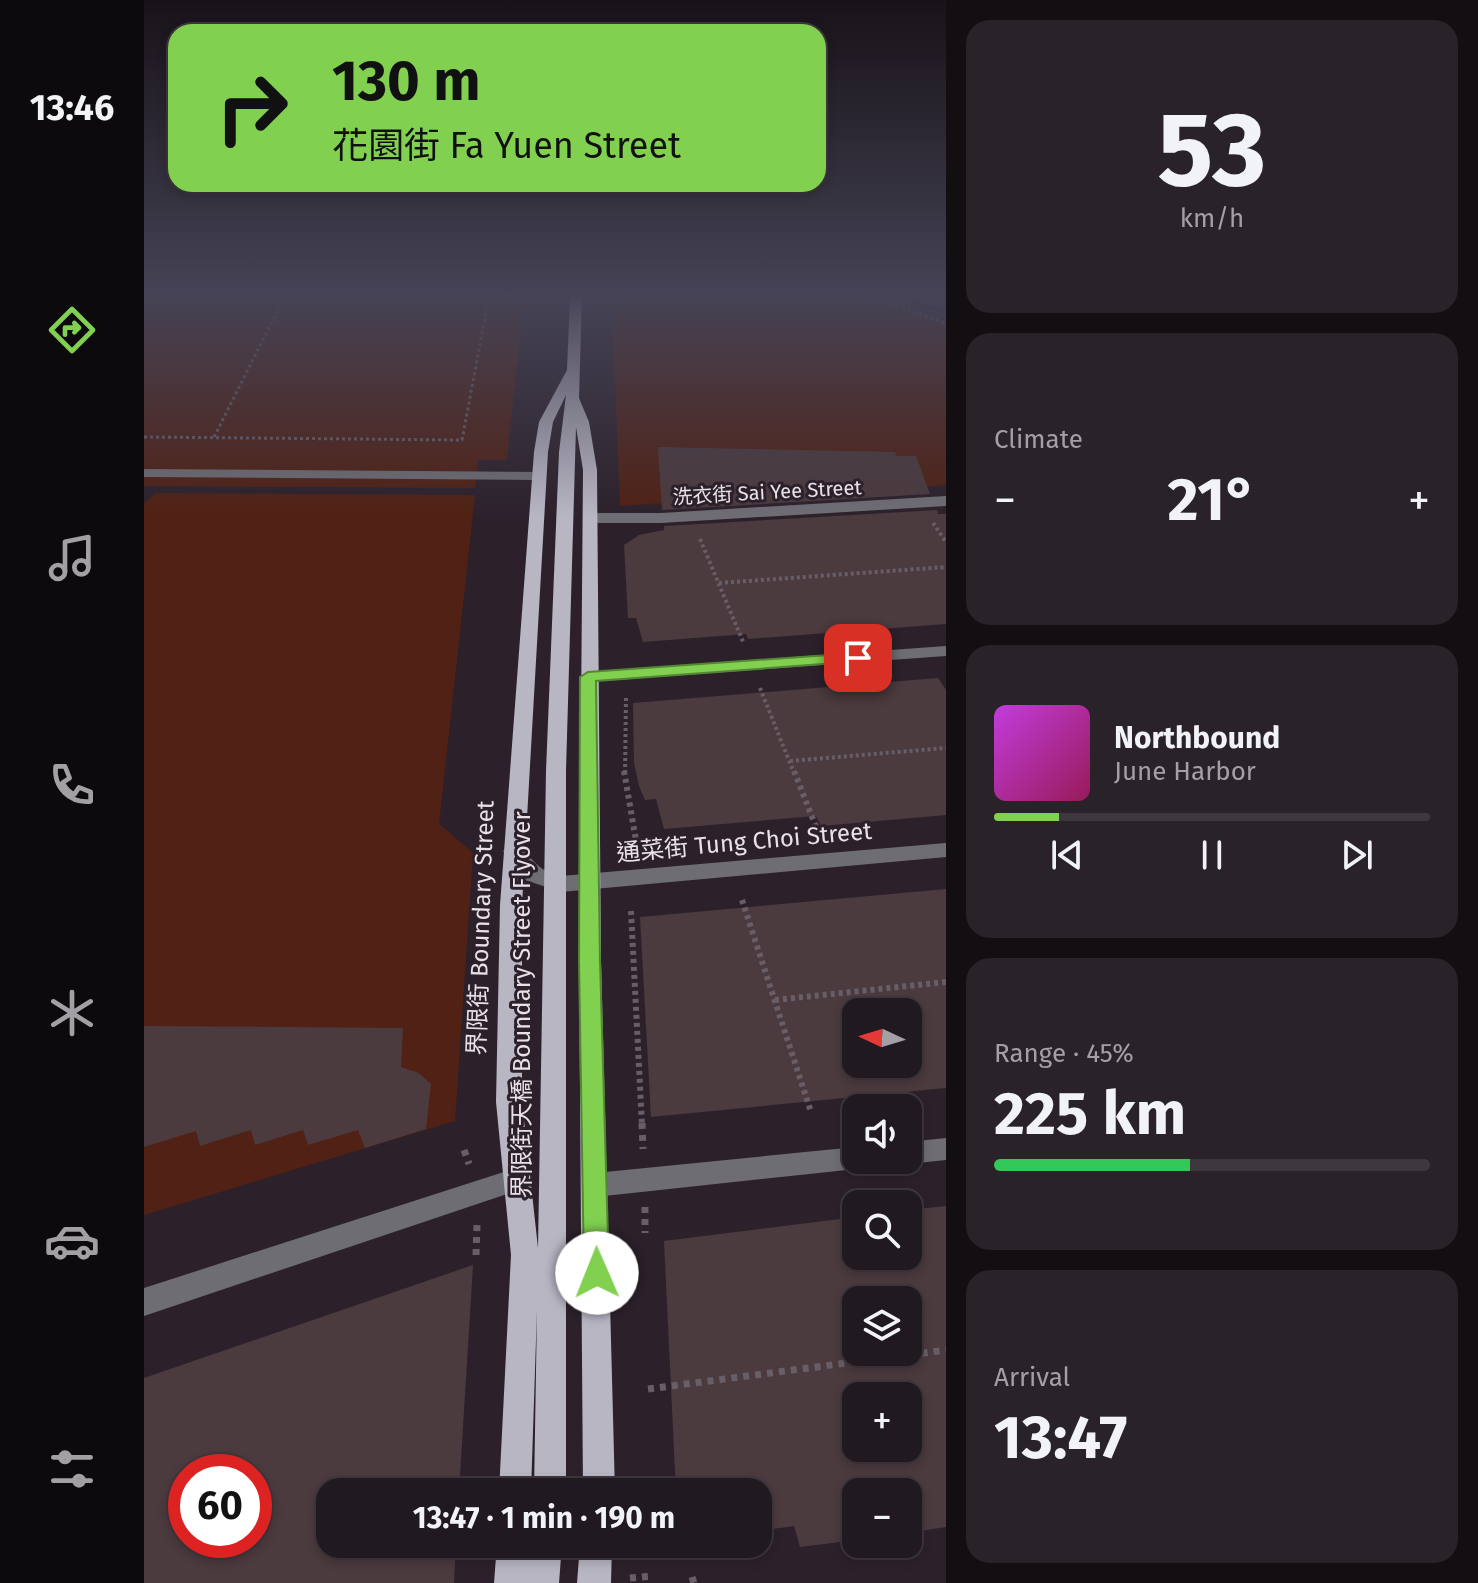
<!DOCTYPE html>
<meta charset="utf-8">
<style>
body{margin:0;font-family:"Fira Sans","Noto Sans TC",sans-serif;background:#292229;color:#f1f3f6;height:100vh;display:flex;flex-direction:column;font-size:30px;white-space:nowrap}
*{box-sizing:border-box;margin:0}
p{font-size:26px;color:#a2a0a5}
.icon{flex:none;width:44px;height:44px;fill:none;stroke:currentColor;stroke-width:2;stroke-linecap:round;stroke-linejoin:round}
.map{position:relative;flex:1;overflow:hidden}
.panel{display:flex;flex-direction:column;gap:20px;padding:20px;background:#120e12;width:532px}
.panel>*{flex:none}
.hud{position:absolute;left:24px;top:24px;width:658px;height:168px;border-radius:24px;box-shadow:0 4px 12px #0003,0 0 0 2px #3e383e;background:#81d050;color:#111;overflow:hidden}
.needle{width:52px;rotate:274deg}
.tools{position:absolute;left:698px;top:998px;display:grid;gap:16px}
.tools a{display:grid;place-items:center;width:80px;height:80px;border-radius:16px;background:#211920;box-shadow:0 4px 12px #0003,0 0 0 2px #3e383e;font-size:40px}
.speed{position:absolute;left:24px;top:1454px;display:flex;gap:16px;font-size:40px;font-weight:700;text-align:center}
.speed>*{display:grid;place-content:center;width:104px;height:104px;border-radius:50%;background:#211920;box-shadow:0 4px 12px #0003,0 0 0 2px #3e383e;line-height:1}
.speed .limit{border:12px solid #d22;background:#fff;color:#111}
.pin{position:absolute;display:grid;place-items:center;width:68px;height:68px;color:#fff;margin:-34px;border-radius:16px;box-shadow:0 4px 12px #0006}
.me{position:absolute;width:88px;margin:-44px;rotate:359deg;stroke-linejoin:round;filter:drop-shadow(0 0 6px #0008)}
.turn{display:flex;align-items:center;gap:28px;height:168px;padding:0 32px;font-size:36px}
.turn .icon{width:104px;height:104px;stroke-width:2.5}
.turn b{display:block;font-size:56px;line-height:68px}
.big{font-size:60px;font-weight:700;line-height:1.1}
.panel .tile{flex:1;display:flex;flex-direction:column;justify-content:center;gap:12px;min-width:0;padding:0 28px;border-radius:24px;background:#292229}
.panel .dial{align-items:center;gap:0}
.dial b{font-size:104px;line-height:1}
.song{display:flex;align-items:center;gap:24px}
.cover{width:96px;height:96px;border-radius:12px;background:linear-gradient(135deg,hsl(290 70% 55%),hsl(330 70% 35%))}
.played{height:8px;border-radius:4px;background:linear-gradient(90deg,#81d050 15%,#3e383e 15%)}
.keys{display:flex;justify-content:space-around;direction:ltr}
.heat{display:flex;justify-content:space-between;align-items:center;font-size:44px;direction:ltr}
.charge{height:12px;border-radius:6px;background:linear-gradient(90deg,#34c759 45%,#3e383e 0)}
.trip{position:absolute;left:172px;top:1478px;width:456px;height:80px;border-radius:24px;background:#211920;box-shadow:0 4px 12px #0003,0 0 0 2px #3e383e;font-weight:700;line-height:80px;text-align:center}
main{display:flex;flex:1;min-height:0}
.dock{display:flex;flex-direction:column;width:144px;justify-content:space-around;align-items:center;background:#0d0a0d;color:#a2a0a5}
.dock .icon{width:56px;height:56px}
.dock .selected{color:#81d050}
.dock b{font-size:36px;color:#f1f3f6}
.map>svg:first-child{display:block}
</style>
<main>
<nav class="dock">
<b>13:46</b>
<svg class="icon selected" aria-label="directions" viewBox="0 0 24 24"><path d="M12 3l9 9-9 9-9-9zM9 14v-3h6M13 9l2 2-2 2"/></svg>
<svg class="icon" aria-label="music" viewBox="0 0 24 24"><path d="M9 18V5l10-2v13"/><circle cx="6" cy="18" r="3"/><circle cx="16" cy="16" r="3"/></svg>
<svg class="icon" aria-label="phone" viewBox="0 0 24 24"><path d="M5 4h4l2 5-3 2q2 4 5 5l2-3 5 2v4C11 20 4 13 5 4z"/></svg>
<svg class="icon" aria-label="climate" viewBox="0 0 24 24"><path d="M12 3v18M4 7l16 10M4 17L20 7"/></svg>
<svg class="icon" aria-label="car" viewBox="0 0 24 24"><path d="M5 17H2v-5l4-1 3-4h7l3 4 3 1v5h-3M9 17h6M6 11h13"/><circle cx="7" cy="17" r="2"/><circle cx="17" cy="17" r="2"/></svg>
<svg class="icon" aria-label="filters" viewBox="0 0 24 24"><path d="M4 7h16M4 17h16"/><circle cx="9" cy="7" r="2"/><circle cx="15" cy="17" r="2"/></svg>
</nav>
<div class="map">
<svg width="802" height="1583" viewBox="0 0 802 1583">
<rect width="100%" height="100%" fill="#2c212b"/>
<g fill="#502114">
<path d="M0,296H380L363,460H334L331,488L0,486Z"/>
<path d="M474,296H718L802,325V485L476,506L469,331Z"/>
<path d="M12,493L331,495L295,824L329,853L311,1121L0,1215V503Z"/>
</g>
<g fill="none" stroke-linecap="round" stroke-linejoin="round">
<path fill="#051439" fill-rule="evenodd" d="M750,296H759L802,311V315Z"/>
</g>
<g fill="#4b3a3e" fill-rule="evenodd">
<path d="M514,447L751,452L752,456H772L786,494L518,510Z"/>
<path d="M793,510L794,514H802V624L604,639L602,634L499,642L492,618H484L480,545L495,535L520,530V526Z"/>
<path d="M794,678L802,690V815L677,826L672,816L520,829L512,799L501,800L495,786L490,763L489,703Z"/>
<path d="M802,889V1088L507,1117L496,917ZM712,1012H764V1064H712Z"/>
<path d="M0,1026L259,1028L257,1067L275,1073L287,1084L282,1129L221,1148L214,1130L164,1145L159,1130L111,1145L107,1130L56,1146L52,1131L0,1147Z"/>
<path d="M802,1206V1527L764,1533V1492H712V1540L656,1547L650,1526L614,1531V1492H532L520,1241L712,1217V1256H764V1210ZM712,1300H764V1352H712ZM712,1396H764V1448H712Z"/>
<path d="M329,1265L315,1492H186V1544H312L310,1583H0V1378ZM42,1472H110V1540H42Z"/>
</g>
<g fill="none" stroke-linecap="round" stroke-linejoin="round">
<g stroke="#685e67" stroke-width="3" stroke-dasharray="3 3" stroke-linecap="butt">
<path d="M724,296L802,323"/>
<path d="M0,437L318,440L345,296"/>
<path d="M70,437L141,296"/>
</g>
<g stroke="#685e67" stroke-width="4" stroke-dasharray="3 3" stroke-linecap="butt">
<path d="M789,523L802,542"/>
<path d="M556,539L600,644"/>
<path d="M575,583L802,567"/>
<path d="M616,688L650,773"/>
<path d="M646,761L802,748"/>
<path d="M481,773L482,698"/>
</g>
<g stroke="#685e67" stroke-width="6" stroke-dasharray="4 4" stroke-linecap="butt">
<path d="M480,771L494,852"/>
<path d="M650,771L674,832"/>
<path d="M598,900L667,1112"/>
<path d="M487,911L498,1125"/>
<path d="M631,1000L802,982"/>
</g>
<g stroke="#685e67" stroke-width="7" stroke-dasharray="6 6" stroke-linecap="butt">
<path d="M498,1123L499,1149"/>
<path d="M320,1150L325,1164"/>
<path d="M501,1207V1233"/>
<path d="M332,1255L333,1224"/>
<path d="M504,1389L802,1350"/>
<path d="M548,1577L550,1583"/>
<path d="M486,1578L509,1576"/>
</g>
<g fill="#6f6d74" fill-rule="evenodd">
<path d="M0,469L395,472L402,476L395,480L0,477Z"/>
<path d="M802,496V506L517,523H447L439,518L447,513H517Z"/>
<path d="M802,646V656L444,682L435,677L444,672Z"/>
<path d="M802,843V857L417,892L381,880L359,851L363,846C382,840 388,873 417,876Z"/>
<path d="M802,1138V1160L764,1164L754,1160H764V1142Z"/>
<path d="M712,1147V1160H724L721,1166L712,1169L451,1197L442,1193L438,1185L442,1177L451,1173Z"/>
<path d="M372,1168L381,1172L385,1180L381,1188L0,1316V1288Z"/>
</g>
<g fill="#b9b6c4" fill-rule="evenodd">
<path d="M426,296H438L435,398L445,422L453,470L457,961L471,1492H439L435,961L439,470L432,427L422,771V1492H390L393,1310L387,1492H355L367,1255L352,1102L356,905L390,452L395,422L423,370ZM422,395L415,452L402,771L394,1248L378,1102V905L404,452L409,422Z"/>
<path d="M353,1544H385V1546L386,1544H418L415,1583H350Z"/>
<path d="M436,1544H468L467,1583H433Z"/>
</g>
</g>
<linearGradient id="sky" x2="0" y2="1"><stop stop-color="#181218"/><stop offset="0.57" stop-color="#454355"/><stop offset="1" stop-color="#454355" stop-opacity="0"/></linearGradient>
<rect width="802" height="518" fill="url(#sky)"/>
<path fill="#81d050" stroke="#548734" stroke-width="2" d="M714,653L719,654V661L452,681L456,961L465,1273L462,1281L453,1285L444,1281L440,1273L435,961L436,677L444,672Z"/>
<g text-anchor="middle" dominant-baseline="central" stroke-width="6" stroke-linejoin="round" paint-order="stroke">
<g font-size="20" fill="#e8e1e7" stroke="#2c212b">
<text transform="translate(623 492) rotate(-3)">洗衣街 Sai Yee Street</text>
</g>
<g font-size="24" fill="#e8e1e7" stroke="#2c212b">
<text transform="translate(600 842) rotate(-5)">通菜街 Tung Choi Street</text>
<text transform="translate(337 928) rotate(-88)">界限街 Boundary Street</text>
<text transform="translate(378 1005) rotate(-90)">界限街天橋 Boundary Street Flyover</text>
</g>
</g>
</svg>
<div class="tools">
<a><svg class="needle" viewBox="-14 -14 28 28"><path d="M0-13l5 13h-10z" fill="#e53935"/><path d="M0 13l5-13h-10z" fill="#a2a0a5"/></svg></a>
<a><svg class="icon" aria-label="sound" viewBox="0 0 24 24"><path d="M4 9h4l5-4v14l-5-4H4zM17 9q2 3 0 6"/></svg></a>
<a><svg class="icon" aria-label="search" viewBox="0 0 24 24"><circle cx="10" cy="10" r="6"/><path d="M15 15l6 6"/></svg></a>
<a><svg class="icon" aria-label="layers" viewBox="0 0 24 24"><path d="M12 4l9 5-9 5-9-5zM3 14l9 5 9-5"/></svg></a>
<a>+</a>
<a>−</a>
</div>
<div class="speed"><div class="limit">60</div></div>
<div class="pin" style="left:714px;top:658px;background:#d93025"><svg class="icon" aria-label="arrive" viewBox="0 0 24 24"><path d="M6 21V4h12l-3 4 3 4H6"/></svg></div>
<svg class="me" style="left:453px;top:1273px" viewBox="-20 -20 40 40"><circle r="19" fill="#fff"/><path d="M0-13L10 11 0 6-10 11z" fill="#81d050"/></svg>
<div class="trip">13:47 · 1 min · 190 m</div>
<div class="hud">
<div class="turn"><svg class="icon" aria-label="right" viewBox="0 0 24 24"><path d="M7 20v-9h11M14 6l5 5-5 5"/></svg><div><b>130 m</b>花園街 Fa Yuen Street</div></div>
</div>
</div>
<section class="panel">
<div class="tile dial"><b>53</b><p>km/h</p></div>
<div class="tile"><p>Climate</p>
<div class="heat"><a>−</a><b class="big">21°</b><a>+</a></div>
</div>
<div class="tile">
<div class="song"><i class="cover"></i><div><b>Northbound</b><p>June Harbor</p></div></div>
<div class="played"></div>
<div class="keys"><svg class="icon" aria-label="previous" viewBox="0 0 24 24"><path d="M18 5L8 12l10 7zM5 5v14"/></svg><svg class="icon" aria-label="pause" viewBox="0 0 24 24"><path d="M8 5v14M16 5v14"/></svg><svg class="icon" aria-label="next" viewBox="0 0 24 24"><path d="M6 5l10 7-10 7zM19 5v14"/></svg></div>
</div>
<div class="tile"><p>Range · 45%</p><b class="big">225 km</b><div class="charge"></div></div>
<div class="tile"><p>Arrival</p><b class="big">13:47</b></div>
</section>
</main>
